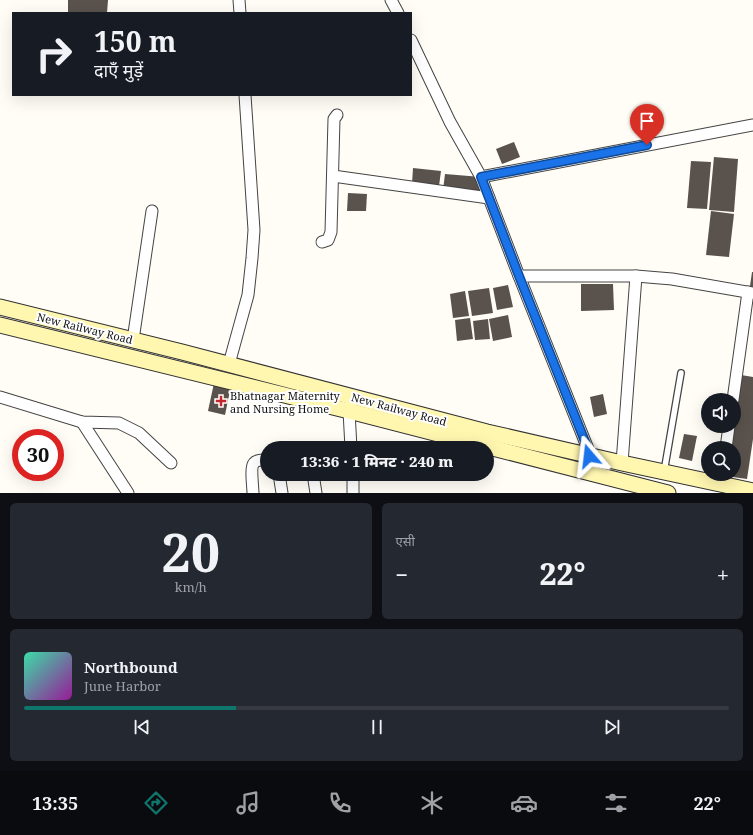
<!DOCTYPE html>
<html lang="hi">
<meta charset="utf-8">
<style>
body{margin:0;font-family:"Noto Serif","Noto Sans Devanagari",serif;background:#242831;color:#f1f3f6;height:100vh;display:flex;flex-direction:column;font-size:15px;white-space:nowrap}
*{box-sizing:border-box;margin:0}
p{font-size:13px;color:#9ea1a6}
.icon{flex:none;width:22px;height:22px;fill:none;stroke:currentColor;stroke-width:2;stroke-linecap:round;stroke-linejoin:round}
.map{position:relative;height:493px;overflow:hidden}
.sheet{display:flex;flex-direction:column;gap:10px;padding:10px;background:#0d0f14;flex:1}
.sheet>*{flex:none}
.banner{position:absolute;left:12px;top:12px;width:400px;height:84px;border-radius:0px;box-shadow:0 4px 16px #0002;background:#171b24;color:#f1f3f6;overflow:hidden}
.fabs{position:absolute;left:701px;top:393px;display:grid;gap:8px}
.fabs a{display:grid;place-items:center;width:40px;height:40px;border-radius:50%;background:#171b24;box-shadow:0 4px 16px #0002;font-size:20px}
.speed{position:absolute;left:12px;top:429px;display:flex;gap:8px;font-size:20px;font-weight:700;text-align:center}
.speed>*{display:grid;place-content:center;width:52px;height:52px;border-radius:50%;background:#171b24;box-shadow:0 4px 16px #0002;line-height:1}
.speed .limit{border:6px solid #d22;background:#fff;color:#111}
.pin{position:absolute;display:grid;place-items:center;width:34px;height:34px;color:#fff;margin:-41px -17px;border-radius:50% 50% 50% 0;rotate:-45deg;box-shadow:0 0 4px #0007}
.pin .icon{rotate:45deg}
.me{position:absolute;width:44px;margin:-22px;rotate:343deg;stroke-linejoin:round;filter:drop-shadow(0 0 3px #0008)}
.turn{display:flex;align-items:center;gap:14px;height:84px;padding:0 16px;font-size:18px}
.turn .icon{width:52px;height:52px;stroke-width:2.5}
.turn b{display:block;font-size:28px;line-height:34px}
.big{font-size:30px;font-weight:800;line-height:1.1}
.sheet .widget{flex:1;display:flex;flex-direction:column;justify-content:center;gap:6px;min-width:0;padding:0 14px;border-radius:6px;background:#242831}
.sheet .dial{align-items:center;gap:0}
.dial b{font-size:52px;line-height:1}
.song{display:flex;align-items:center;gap:12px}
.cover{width:48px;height:48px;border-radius:6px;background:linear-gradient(135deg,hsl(160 70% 55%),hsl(300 70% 35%))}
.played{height:4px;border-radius:2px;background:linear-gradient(90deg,#0f766e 30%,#363941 30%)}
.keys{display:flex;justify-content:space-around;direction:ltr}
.heat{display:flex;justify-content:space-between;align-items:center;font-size:22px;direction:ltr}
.sheet .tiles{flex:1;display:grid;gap:10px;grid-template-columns:1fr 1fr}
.widget:last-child{grid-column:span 2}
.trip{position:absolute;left:260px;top:441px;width:234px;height:40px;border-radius:20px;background:#171b24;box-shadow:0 4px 16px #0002;font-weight:800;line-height:40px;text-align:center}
.menu{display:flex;height:64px;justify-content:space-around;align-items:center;background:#090b0e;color:#9ea1a6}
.menu .icon{width:28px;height:28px}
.menu .selected{color:#0f766e}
.menu b{font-size:18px;color:#f1f3f6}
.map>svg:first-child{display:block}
</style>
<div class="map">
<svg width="753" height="493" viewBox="0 0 753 493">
<rect width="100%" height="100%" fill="#fffdf5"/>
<g fill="#5a524d">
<path d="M68,0H108L107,13L68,12Z"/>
<path d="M514,142L520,157L502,164L496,149Z"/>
<path d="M714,157L738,159L734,212L709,210Z"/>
<path d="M691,161L711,162L707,209L687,208Z"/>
<path d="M413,168L441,171L439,186L412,184Z"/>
<path d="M445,174L481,177L479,193L443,190Z"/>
<path d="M348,193L367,194L366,211H347Z"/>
<path d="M711,211L734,214L729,257L706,255Z"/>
<path d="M752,272H753V287L750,286Z"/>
<path d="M581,284H613L614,310L581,311Z"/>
<path d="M508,285L513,307L497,310L493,288Z"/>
<path d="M489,288L493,313L472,316L468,291Z"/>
<path d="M465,291L469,316L453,318L450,294Z"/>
<path d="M508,315L512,337L493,341L489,319Z"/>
<path d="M470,318L473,339L457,341L455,320Z"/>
<path d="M488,319L490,339L475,340L473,321Z"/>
<path d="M741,375L753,377V439L747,479L726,476L727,474H734V448H730Z"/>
<path d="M214,383L231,386L225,415L208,411Z"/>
<path d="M603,394L607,414L594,417L590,397Z"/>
<path d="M684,434L697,436L692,461L679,458Z"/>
</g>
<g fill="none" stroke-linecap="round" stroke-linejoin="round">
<defs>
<path id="service" d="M664,472L681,373"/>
<g id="minor">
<path d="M239,0L240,13"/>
<path d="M391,0L398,13"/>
<path d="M411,40L450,122L481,177L519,276L588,449V472"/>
<path d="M333,176L489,198"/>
<path d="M481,177L753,125"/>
<path d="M322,242L328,240L331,232L334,119L337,115"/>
<path d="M519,276H636L672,279L753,293"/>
<path d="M133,340L152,211"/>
<path d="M229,364L248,295L252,258L254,230L245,95"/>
<path d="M0,397L82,422L119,423L139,433L171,463"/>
<path d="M733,400L748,292"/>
<path d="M350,405L349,411L351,448"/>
<path d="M82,422L128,493"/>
<path d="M726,448L729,426"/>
<path d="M622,463L636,276"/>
<path d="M279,474L282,493"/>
<path d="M313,474L316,493"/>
<path d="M353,474V493"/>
<path d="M253,493C253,487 250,467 254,463C257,459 263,460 267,460"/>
</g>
<g id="secondary">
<path d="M0,307L182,352L487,432L622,463L753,491"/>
<path d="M0,325L349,411L668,493"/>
</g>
</defs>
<use href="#service" stroke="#444" stroke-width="8"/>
<use href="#minor" stroke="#444" stroke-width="13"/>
<use href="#secondary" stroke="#333" stroke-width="17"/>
<use href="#service" stroke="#fff" stroke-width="5.5"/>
<use href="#minor" stroke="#fff" stroke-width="11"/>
<use href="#secondary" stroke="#fff6b0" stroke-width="15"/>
</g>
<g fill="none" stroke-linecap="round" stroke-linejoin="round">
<defs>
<path id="route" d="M589,456L588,449L519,276L481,177L647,145"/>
</defs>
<use href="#route" stroke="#114b97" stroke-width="10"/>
<use href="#route" stroke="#1a73e8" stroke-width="7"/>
</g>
<path fill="#c4262e" stroke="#fff" stroke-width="1.5" d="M219 395h4v4h4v4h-4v4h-4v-4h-4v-4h4z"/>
<g text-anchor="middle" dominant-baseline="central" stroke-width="4" stroke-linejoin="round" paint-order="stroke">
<g font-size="11" fill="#111" stroke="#fff">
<text transform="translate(85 328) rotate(14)">New Railway Road</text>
<text transform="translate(399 409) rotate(15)">New Railway Road</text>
</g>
<g font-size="11" fill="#111" stroke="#fff" text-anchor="start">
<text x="230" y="395">Bhatnagar Maternity<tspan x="230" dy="13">and Nursing Home</tspan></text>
</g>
</g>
</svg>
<div class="fabs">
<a><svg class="icon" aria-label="sound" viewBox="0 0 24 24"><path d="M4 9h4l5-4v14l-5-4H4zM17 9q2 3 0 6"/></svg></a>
<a><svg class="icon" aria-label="search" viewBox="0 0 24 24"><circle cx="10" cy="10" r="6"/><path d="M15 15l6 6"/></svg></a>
</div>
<div class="speed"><div class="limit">30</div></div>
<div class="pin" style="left:647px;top:145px;background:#d93025"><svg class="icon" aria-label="arrive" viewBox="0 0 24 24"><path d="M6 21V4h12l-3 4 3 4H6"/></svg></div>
<svg class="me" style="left:589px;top:456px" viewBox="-20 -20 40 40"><path d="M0-17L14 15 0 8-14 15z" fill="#1a73e8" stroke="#fff" stroke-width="4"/></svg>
<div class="trip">13:36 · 1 मिनट · 240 m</div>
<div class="banner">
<div class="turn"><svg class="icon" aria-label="right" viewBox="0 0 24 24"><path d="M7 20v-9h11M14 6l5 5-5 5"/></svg><div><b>150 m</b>दाएँ मुड़ें</div></div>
</div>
</div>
<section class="sheet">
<div class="tiles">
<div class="widget dial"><b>20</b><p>km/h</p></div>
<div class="widget"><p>एसी</p>
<div class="heat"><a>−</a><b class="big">22°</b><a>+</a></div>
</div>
<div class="widget">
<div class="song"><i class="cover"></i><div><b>Northbound</b><p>June Harbor</p></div></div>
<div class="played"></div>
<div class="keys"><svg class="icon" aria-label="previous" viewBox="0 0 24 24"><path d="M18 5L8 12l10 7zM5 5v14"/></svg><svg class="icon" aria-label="pause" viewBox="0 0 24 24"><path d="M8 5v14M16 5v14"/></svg><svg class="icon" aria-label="next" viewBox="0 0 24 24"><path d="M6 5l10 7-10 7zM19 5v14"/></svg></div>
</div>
</div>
</section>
<nav class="menu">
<b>13:35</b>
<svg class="icon selected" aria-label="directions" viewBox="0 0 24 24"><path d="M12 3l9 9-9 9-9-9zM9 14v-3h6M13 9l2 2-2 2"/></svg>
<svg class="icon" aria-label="music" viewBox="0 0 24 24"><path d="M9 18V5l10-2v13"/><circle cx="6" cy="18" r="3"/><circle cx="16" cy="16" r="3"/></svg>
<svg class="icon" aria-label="phone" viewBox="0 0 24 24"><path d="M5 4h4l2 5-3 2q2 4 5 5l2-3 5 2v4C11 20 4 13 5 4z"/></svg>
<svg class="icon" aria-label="climate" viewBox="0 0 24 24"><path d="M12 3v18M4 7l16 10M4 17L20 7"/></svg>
<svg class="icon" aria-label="car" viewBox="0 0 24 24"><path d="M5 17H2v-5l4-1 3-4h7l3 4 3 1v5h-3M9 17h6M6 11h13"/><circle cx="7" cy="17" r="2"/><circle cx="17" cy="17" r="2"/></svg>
<svg class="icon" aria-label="filters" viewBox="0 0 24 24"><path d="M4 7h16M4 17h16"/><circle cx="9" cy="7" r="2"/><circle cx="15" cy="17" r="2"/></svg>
<b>22°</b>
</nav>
